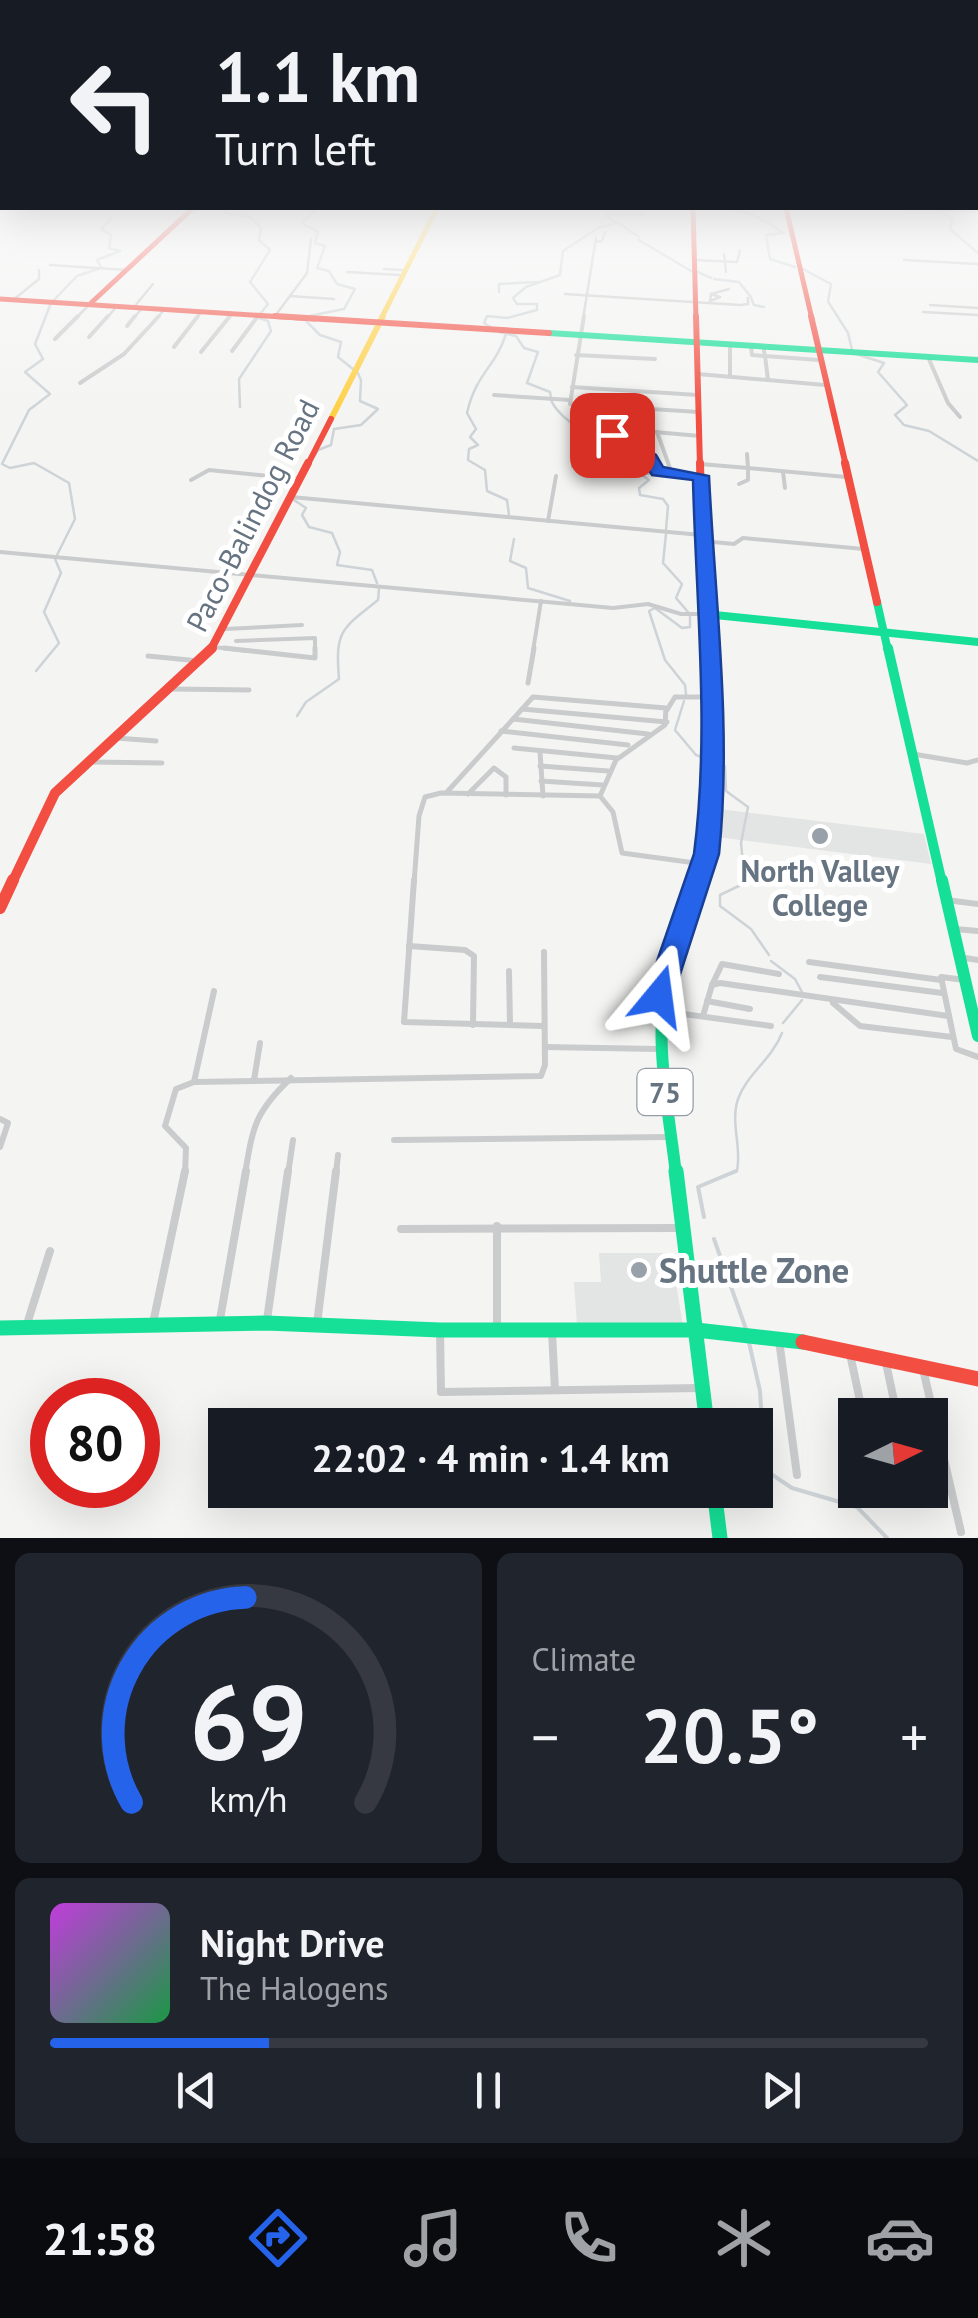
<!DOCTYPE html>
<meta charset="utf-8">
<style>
body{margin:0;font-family:"PT Sans",sans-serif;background:#20242c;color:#f1f3f6;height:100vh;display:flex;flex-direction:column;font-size:38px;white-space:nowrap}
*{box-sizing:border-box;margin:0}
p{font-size:32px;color:#9ea1a6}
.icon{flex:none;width:55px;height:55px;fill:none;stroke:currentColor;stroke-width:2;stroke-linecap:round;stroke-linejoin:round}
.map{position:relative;height:1538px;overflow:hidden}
.panel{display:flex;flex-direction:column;gap:15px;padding:15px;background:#0d0f14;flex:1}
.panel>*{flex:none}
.top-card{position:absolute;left:0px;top:0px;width:980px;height:210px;box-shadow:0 10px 40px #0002;background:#171b24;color:#f1f3f6;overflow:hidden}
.needle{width:65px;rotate:85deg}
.fabs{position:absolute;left:838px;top:1398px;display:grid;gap:20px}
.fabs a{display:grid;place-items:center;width:110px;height:110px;border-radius:0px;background:#171b24;box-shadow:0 10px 40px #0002;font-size:50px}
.speed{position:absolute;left:30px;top:1378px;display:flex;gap:20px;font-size:50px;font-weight:700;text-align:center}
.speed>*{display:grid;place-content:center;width:130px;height:130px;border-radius:50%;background:#171b24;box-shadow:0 10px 40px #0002;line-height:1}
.speed .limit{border:15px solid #d22;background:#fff;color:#111}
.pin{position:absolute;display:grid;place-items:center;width:85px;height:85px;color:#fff;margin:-42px;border-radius:20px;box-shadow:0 5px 15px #0006}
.me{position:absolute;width:110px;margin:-55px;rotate:16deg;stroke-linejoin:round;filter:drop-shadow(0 0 8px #0008)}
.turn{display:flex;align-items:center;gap:35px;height:210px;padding:0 50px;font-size:45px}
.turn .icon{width:130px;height:130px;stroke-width:2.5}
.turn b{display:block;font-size:70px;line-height:85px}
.big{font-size:75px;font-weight:600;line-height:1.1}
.panel .card{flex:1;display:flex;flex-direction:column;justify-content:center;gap:15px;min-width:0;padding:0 35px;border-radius:15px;background:#20242c}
.panel .dial{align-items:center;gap:0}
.dial svg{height:260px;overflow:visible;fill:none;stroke:#363941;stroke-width:7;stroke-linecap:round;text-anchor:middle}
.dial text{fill:#f1f3f6;stroke:none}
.song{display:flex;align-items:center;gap:30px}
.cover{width:120px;height:120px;border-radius:15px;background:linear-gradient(135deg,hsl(290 70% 55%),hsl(140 70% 35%))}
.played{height:10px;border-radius:5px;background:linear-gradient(90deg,#2563eb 25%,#363941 25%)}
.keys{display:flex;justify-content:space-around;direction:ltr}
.heat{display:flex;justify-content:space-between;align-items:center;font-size:55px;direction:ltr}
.panel .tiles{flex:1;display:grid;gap:15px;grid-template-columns:1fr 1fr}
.card:last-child{grid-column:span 2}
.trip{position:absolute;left:208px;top:1408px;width:565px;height:100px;border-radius:0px;background:#171b24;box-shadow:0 10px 40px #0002;font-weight:600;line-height:100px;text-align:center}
.menu{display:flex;height:160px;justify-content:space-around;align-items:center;background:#090b0e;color:#9ea1a6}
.menu .icon{width:70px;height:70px}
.menu .selected{color:#2563eb}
.menu b{font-size:45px;color:#f1f3f6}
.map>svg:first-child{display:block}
</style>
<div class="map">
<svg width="978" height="1538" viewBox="0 0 978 1538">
<rect width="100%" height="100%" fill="#f4f4f3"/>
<g fill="#e3e4e4">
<path d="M719,809L924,834L931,864L717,837Z"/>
<path d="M599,1253H671L683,1326H577L574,1282H601Z"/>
</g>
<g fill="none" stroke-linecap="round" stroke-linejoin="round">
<g stroke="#cdd3d6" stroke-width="2.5">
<path d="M225,208L227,214L249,216L261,228L259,240L270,250L250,282L268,304L261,313"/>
<path d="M729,208L756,216L784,233L766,235L770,259L795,267"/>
<path d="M939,211L952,219L950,229L978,253"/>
<path d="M617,222L639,237"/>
<path d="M639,240L691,271"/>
<path d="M101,267L97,260L120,251L109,248L111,235L101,229L111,219"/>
<path d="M801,268L831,284L828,302"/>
<path d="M698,272L711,278"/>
<path d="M714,279L739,282L751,297"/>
<path d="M499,292V284L537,282"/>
<path d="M751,298L754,305L764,307"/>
<path d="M54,300L77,276L98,269"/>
<path d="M51,303L35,344L43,359L25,372L50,394L29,410L2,464L10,468L34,463L69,483L75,519L57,555"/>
<path d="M829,303L848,333L852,350"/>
<path d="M309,316L344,309L355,289L337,284L329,271L317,268L325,246L315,243L318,232L302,223L317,208"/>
<path d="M306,321L320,335L341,342L338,357L353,369"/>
<path d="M492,328L484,323L487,316L507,318L537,310V304H517L513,298L526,287L560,275L563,251L598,228L616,223L605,215H645L633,208"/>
<path d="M499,332L516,336L524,348L538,352L527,383L550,392L551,398"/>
<path d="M506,334C495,368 476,373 467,413L476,429L470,437L478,445L469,449L468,460L485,470L487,491L507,500L509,515"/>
<path d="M856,354L884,363L878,372L907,405L895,415L904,425L929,431L978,461"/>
<path d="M551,400C562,427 615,444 637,470"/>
<path d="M240,407L239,379L271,331L268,321L259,318"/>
<path d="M310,463L318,450L331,445L334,429L361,425L378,409L360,401L361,380L356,369"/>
<path d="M639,473L649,480L639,488L640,495L663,499L668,506L666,530"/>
<path d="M294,500L306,508L302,515L309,527L332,533L340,552L337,565L372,570L377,583"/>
<path d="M666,534L663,563L682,584L676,598L688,612"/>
<path d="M514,539L510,561L526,568L528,588L570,601"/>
<path d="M36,671L59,643L44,612L61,573L55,559"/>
<path d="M686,694L685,685L665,660L649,611L655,608L682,628L690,627V617"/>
<path d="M684,701L675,730L696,755L708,759"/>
<path d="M297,716L306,702L339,679C335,631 341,629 378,600L379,589"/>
<path d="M716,761L725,766L726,791L748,807L741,843L745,883L720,895V906L751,929L769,955"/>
<path d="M771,961L795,979L802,992"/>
<path d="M783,1023L802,1000"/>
<path d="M730,1174L737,1171C742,1147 730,1123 738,1099C747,1074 772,1059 782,1033"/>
</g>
<g stroke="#cdd3d6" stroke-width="4">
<path d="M704,1217L698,1187L736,1171"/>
<path d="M714,1239L746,1329"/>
<path d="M748,1338L760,1391L764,1457L771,1474L792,1488L857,1507L887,1538"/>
</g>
<g stroke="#cacbcc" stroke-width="2.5">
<path d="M875,208L978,212"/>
<path d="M596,242L602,241L605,232"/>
<path d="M724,254L726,272"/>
<path d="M694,260L737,262L740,251"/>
<path d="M904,260L978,264"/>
<path d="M50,265L127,270"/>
<path d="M384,269L403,270"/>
<path d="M347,272L400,275"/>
<path d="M565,294L740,305L748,304V298"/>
<path d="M711,294L729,289"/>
<path d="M711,294L720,297L710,301Z"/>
<path d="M290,296L334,299"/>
<path d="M13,300L39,279V270"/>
<path d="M930,305L978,308"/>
<path d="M134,307L153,284"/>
<path d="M923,312L978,315"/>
<path d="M275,316L307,273L311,239"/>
<path d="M75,319L90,304"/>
<path d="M106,319L117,306"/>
<path d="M133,319L143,307"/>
<path d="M156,319L165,309"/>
<path d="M196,319L202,311"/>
<path d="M228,319L232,313"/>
<path d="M256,319L259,315"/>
<path d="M583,319L596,238"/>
</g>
<g stroke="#cacbcc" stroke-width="4">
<path d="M584,316L570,404L699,412"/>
<path d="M127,326L135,316"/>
<path d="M89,337L108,316"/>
<path d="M55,339L78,316"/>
<path d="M730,344V376"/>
<path d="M751,345L752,355L765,356L763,346"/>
<path d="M174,347L198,316"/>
<path d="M232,351L258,316"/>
<path d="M201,352L230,316"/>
<path d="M576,355L655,359"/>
<path d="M928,357L948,403L960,417"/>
<path d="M698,374L825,385"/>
<path d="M768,380L765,356L819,360"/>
<path d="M80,383L124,354L159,316"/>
<path d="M572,387L698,395"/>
<path d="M494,395L570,400"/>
<path d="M586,426L700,436"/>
<path d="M608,428L657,470"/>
<path d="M657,432L671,471"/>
<path d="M747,454L748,468L846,477"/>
<path d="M700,464L748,468V480L739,484"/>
<path d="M587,468L593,440L578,432L573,466L591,469L701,476"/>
<path d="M607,470L609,452"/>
<path d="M783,472L785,488"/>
<path d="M191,480L209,470L300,479"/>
<path d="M291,497L701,535"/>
<path d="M548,521L556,476"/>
<path d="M702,541L734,544L743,538L864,549"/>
<path d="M0,552L613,608L648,604L681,614H705"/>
<path d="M225,629L302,625"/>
<path d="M236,641L315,638V651"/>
<path d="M214,647L247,651"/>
<path d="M533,651L541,601"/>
</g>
<g stroke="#cacbcc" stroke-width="5">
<path d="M224,648L315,658V648"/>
<path d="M148,656L199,661"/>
<path d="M528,683L534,648"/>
<path d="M172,689L249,690"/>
<path d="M522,709L667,722"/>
<path d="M667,710L675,697H707"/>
<path d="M513,719L648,734"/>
<path d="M501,731L628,745"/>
<path d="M116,738L156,741"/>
<path d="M514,748L617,758"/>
<path d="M540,752L543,796"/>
<path d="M913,754L967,763L978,760"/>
<path d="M90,762L162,763"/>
<path d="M540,766L608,771"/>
<path d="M541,781L602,785"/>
<path d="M447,792L533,697L666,708L665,725L616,760L600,796"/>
<path d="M468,794L494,768L506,777V795"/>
<path d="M414,883L419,816L425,797L441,793L600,796L613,812L622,853L703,864"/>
</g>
<g stroke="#cacbcc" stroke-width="6">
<path d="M414,880L404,1022L542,1026"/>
<path d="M946,900L978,904"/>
<path d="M955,929L978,931"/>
<path d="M409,946L465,950L474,956L473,1025"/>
<path d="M959,957L978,960"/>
<path d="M809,962L941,980"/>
<path d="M509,971L510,1025"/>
<path d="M820,977L942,993"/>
<path d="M965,980L941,977L956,1049L978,1057"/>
<path d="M712,985L722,964L779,974"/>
<path d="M707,1001L750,1009"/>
<path d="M833,1003L860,1026L952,1037"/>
<path d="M662,1011L771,1026"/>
<path d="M703,1016L712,985L720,983L948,1016"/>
<path d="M545,1047L657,1049"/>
<path d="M254,1080L260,1043"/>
<path d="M194,1082L214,991"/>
<path d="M0,1119L8,1123L0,1147"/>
<path d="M394,1140L670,1137"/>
<path d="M185,1174L186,1148L165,1126L176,1089L194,1082L541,1076L545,1065L544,952"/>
<path d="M245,1174C253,1126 255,1112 291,1078"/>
<path d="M288,1174L293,1140"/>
<path d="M336,1174L338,1155"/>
</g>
<g stroke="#cacbcc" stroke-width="8">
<path d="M497,1226V1328"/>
<path d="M401,1229L678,1228"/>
<path d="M267,1320L288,1171"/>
<path d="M153,1323L185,1171"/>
<path d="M27,1324L50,1251"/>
<path d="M317,1324L336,1171"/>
<path d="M219,1325L246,1171"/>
<path d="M440,1330L441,1392L700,1388"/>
<path d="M552,1332L555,1390"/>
<path d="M779,1340L797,1475"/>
<path d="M850,1354L863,1415"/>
<path d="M886,1363L897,1415"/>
<path d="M923,1369L961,1532"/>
</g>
<path stroke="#16e098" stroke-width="6" d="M549,333L978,360"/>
<g stroke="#16e098" stroke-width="8">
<path d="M877,602L888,651"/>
<path d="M705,614L978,642"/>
</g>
<path stroke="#16e098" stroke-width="10" d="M888,648L942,883"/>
<g stroke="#16e098" stroke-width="12">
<path d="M942,880L978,1036"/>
<path d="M675,947C649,1022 667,1097 676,1174"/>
</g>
<g stroke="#16e098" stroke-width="15">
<path d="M676,1171L707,1425"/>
<path d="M0,1328L266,1323L440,1330H696L803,1342"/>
<path d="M714,1490L720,1538"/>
</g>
<path stroke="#ffcf43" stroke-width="5" d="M381,319L437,208"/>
<path stroke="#ffcf43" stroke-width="6" d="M331,419L383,316"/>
<g stroke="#f24e42" stroke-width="5">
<path d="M693,208L696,319"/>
<path d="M786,208L812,319"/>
<path d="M0,299L315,319"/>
<path d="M91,303L193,208"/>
</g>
<g stroke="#f24e42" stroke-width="6">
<path d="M275,316L549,333"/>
<path d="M696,316L700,466"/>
<path d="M811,316L846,466"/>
<path d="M307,466L331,419"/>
</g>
<g stroke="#f24e42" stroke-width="8">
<path d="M700,463L705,651"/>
<path d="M845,463L877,602"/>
<path d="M210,651L308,463"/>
</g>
<g stroke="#f24e42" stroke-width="10">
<path d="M12,883L55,793L212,648"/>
<path d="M697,883C722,810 707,724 705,648"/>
</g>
<g stroke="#f24e42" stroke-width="12">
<path d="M0,908L13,880"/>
<path d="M675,947L698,880"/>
</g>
<path stroke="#f24e42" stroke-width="15" d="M803,1342L978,1379"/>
</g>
<linearGradient id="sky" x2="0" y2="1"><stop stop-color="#9dc0e1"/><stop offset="0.48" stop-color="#fafafa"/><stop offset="1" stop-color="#fafafa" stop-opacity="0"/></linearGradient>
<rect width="978" height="415" fill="url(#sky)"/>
<path fill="#2563eb" stroke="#184099" stroke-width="2.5" d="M612,430L656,455L663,467L709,476C715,600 732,730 719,854L673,996L669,1006L659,1010L649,1006L645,996L694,854C710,731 696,603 693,480L652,475L644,462L607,438L605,435Z"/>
<g fill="#98a0a9" stroke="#fff" stroke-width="4">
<circle cx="820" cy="836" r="10"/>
<circle cx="639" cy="1270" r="10"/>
</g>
<g text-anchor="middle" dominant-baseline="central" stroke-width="10" stroke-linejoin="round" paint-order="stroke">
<rect fill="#fff" stroke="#949da7" stroke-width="2.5" x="637.5" y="1069" width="55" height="46" rx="8"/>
<g font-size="28" font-weight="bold" fill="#667381">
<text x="665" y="1092">75</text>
</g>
<g font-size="30" fill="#667381" stroke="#fff">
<text transform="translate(252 515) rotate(-63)">Paco-Balindog Road</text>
</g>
<g font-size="30" font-weight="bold" fill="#667381" stroke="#fff">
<text x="820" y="870">North Valley<tspan x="820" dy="34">College</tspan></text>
</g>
<g font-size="35" font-weight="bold" fill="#667381" stroke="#fff" text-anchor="start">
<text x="659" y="1270">Shuttle Zone</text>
</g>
</g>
</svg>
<div class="fabs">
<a><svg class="needle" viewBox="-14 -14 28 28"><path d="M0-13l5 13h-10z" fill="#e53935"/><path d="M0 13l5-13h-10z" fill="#9ea1a6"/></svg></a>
</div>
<div class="speed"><div class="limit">80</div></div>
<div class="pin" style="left:612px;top:435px;background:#d93025"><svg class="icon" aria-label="arrive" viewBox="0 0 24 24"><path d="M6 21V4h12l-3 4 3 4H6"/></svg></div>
<svg class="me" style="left:659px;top:996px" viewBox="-20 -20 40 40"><path d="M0-17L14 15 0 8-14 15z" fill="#2563eb" stroke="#fff" stroke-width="4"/></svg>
<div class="trip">22:02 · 4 min · 1.4 km</div>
<div class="top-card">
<div class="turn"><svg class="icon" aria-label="left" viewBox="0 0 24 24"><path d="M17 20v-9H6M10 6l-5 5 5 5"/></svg><div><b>1.1 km</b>Turn left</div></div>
</div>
</div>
<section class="panel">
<div class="tiles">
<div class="card dial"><svg viewBox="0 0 100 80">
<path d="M14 69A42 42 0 1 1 86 69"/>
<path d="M14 69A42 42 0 0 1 49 6" stroke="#2563eb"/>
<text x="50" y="56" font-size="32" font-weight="700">69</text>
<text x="50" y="72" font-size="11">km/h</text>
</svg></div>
<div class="card"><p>Climate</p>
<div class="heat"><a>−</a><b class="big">20.5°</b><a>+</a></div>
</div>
<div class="card">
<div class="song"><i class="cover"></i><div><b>Night Drive</b><p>The Halogens</p></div></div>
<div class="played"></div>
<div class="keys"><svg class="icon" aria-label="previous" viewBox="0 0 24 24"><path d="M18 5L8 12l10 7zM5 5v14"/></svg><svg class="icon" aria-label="pause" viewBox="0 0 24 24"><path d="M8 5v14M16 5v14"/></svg><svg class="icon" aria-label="next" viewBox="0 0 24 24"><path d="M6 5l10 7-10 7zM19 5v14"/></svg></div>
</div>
</div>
</section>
<nav class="menu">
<b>21:58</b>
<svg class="icon selected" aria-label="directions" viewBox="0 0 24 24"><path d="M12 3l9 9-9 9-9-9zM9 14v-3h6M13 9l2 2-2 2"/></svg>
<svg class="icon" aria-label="music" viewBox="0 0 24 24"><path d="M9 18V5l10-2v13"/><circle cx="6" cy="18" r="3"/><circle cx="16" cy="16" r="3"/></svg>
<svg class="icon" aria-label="phone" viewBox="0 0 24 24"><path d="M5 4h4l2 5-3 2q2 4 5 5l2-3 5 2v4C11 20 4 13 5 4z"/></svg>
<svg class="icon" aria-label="climate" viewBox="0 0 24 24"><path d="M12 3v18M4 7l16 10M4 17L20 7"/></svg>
<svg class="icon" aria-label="car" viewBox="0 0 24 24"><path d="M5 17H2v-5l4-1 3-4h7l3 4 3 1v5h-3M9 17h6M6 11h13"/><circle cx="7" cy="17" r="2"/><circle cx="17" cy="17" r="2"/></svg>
</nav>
